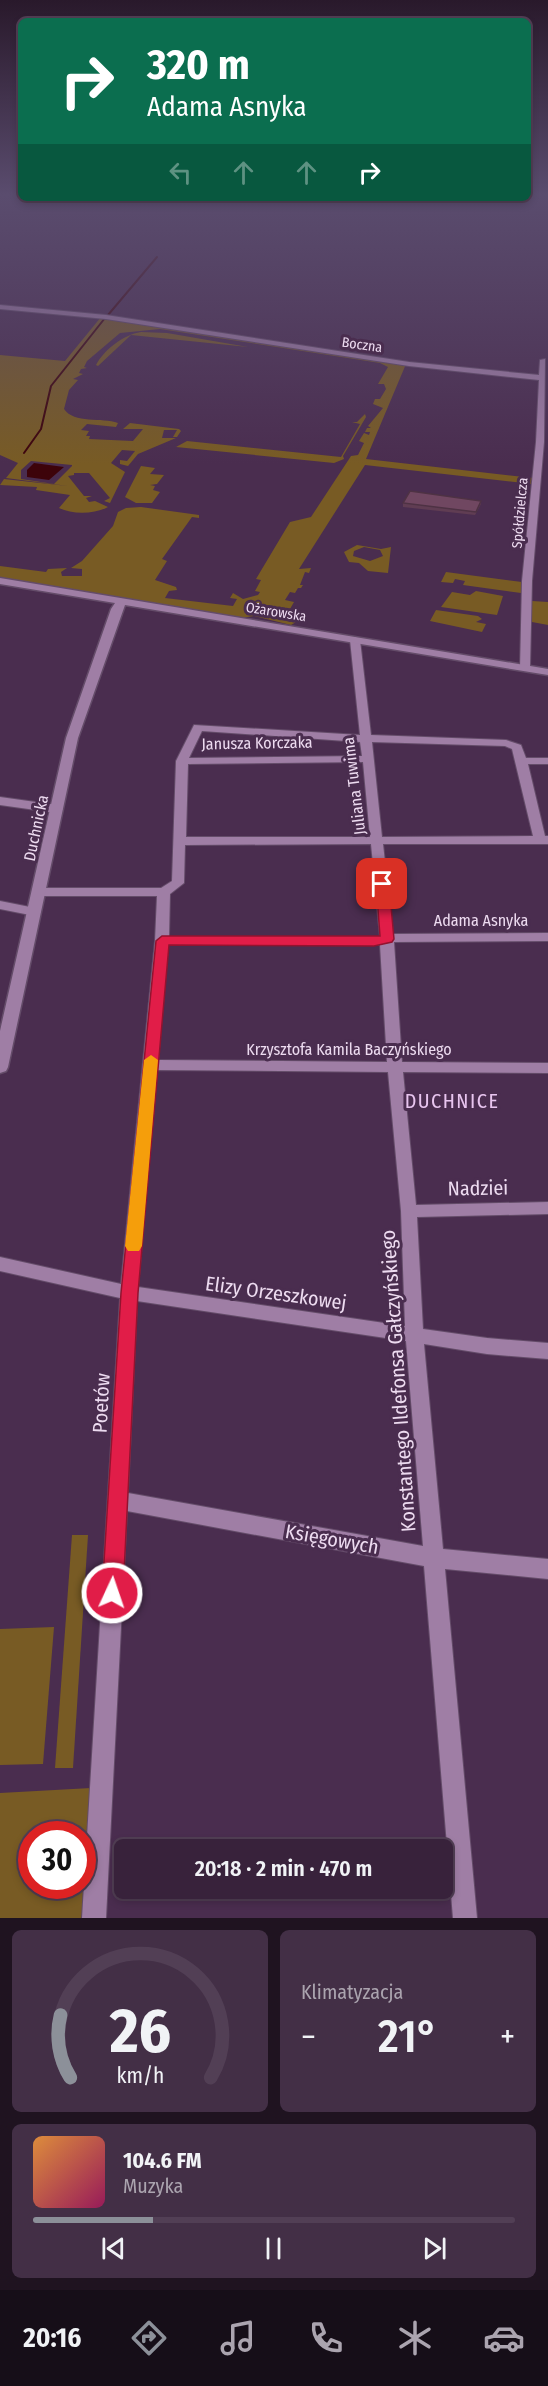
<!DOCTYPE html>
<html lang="pl">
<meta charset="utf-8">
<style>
body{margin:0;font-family:"Fira Sans Condensed",sans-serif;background:#432f46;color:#f1f3f6;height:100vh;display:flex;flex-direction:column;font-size:22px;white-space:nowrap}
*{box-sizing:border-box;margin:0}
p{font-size:20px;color:#aba4af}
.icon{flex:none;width:33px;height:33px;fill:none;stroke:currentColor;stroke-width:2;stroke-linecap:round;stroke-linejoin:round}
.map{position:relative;height:1918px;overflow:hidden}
.details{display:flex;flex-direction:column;gap:12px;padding:12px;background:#1f1320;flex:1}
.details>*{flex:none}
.top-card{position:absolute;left:18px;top:18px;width:513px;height:183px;border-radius:9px;box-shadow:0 3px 9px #0003,0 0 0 2px #523f55;background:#0b6e4f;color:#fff;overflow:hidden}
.speed{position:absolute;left:18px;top:1821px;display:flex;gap:12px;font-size:30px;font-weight:700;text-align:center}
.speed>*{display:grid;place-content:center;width:78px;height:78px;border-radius:50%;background:#38223b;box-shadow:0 3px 9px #0003,0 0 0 2px #523f55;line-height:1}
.speed .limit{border:9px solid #d22;background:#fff;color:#111}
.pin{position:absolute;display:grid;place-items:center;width:51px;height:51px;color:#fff;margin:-26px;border-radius:12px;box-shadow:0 3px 9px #0006}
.me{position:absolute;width:66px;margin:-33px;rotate:3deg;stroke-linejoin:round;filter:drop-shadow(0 0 4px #0008)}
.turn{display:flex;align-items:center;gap:21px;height:126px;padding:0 30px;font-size:27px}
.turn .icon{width:78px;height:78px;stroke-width:2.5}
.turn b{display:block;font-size:42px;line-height:51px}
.lanes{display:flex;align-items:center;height:57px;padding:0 30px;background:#0003;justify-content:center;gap:30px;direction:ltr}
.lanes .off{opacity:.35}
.big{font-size:45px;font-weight:600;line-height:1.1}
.details .card{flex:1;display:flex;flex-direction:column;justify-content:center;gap:9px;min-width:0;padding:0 21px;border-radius:9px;background:#432f46}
.details .dial{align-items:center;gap:0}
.dial svg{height:156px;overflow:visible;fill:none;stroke:#523f55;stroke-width:7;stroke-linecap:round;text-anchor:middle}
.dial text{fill:#f1f3f6;stroke:none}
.song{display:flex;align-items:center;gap:18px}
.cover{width:72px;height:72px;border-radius:9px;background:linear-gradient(135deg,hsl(30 70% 55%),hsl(330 70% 35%))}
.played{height:6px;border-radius:3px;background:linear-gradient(90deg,#8c9099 25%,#523f55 25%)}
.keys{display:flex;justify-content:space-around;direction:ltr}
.heat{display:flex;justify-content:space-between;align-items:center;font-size:33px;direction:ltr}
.details .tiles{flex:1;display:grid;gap:12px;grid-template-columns:1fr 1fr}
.card:last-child{grid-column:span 2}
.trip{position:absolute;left:114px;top:1839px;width:339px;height:60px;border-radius:9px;background:#38223b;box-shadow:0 3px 9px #0003,0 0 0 2px #523f55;font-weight:600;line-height:60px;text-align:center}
.dock{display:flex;height:96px;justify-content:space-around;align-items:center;background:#160e18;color:#aba4af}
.dock .icon{width:42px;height:42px}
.dock .on{color:#8c9099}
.dock b{font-size:27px;color:#f1f3f6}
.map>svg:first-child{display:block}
</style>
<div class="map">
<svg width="548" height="1918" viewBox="0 0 548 1918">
<rect width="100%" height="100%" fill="#4a2d4f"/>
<g fill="#785b24" fill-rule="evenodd">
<path d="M101,317L406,364L366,459L533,478V484L365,465L299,569L311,568L309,573L305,572L300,585H303L301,588H298L295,593L290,592L285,600L294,602L290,609L279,608L274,618L296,622L291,625L254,616L241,618L0,579V566L46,572L48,569L67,568L61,572L62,576H82V569L71,568L82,561L113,526L118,512L126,508L141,507L199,515V518L192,517L162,559L167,561L155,580L176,587L177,590L169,591L165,598L233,606L237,599L230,598L233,593L243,599L258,595L260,592L255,591L261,580L256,579L290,522L311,517L351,456L358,455L364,443L359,441L364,433L369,435L370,432H365L367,428H371L368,426L383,408L373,404L375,399H380L386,389L384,384H378L388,367L380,363L160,329L120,333L87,361L84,367L87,368L81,369L79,373L83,374L73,379L78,380L69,390L64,409C74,424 102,417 118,423L116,427L87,424L81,430L89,431L86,436H90L89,439L133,441L143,429H123L130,423L179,429L181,431L177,437H173L177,430H164L162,438H176L138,454L128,466L120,464V460L127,461L135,451L122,450L111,463L125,472L110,503L104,501L110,498L89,473H74V475L68,476L84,496H92L86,498L89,502L95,501L108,507C95,514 73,515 59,508L70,495L36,490L37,487L0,485L4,479L68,486L6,478L18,463L0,455V355L65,361ZM31,461L72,465V466L54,484L21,479V470Z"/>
<path d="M141,332L167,333L248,347L131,335L98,366L96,365C105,349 123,335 141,332Z"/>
<path d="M365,414L366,417L343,456L344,459L334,463L176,447L187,441L341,457L360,424L352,422H357Z"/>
<path d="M141,466L155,468L150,474L164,475L157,484L150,485L155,486L153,490L160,492L152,503H136L125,497Z"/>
<path d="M357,545L381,549L391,547L388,573L368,571L359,563L349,562L344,552ZM364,547L380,550L383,556L370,561L353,556L354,551Z"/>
<path d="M446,572L522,582L521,593L463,585L465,581L455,579L453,583L441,582Z"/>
<path d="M476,591L503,596L497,615L441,607L452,592L470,595Z"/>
<path d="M532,601L548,602V625L532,622Z"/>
<path d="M436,610L478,616L482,619L476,622L486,624L482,632L430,621Z"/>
<path d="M72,1535H88L73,1768H55Z"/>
<path d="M54,1627L43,1764L0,1765V1629Z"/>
<path d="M91,1788L88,1918H0V1793ZM32,1834H82V1886H32Z"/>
</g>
<path fill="#3d030a" d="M34,463L64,467L49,480L27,477V470Z"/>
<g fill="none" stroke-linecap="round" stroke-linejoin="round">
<g stroke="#3d030a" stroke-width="2">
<path d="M108,315L157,257"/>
<path d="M24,453L41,429L51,386L105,318"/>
</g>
<defs>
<g id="street">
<path d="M0,305L106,315L409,362L539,375L540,360L545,359L544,442L532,581L530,668L525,671L520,668L522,581L536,442L539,380L409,366L106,319L0,309Z"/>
<path d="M355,637L360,640L371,735L506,740L521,745L526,758H548V764H528L545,836H548V844H383L393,934L548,933V941L394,942L402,1062L548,1063V1073L403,1072L416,1205L548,1202V1214L417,1217L423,1329L487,1338L548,1343V1359L487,1354L424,1344L443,1549L548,1559V1579L445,1569L477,1918H453L424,1566L127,1511L106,1918H82L120,1298L0,1271V1257L121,1284L155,941L157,896H38L32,892L38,888H161L172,881L176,761L194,725L360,735L350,640ZM202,731L360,742L362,756L189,758ZM372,742L505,746L512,749L533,836L382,837ZM363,762L370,837H186L188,764ZM371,844L380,937H169L170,894L184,883L185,845ZM168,945H380L387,1062L158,1060ZM157,1070L388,1072L401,1211L405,1326L138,1287ZM137,1301L406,1341L423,1546L128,1493Z"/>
<path d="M0,797L57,805L63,809L57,813L0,805Z"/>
<path d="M0,901L40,909L41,912L35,916L0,909Z"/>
</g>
<path id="secondary" d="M0,578L548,669V675L125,605L78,738L8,1067L6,1071L0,1073V1031L66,738L111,609L115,603L0,584Z"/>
</defs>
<use href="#street" stroke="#644c69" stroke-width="2"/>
<use href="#secondary" stroke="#644c69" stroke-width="3"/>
<use href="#street" fill="#9f7ea5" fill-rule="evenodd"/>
<use href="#secondary" fill="#9f7ea5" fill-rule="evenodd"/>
</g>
<path fill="#603d53" d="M481,501V504L475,515L403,507V503Z"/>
<path fill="#704761" stroke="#4e3244" stroke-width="1.5" d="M410,491L481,501L476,512L403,503Z"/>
<linearGradient id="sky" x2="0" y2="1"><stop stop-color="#29192b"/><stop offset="0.42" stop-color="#5a4c6e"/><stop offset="1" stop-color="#5a4c6e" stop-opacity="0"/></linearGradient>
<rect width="548" height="464" fill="url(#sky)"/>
<path fill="#e11d48" stroke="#92132f" stroke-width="1.5" d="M382,880L389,884L394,939L392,942L374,946L169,945L138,1293L123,1593L120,1600L112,1603L105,1600L102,1593L121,1293L156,941L162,936H380L376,884Z"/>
<path fill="#f59e0b" d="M151,1055L158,1060L142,1246L139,1251H128L125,1246L144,1060Z"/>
<g text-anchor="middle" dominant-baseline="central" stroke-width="6" stroke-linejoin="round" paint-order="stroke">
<g font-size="14" fill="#eddbf0" stroke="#4a2d4f">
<text transform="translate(362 345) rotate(8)">Boczna</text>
<text transform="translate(520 513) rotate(-85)">Spółdzielcza</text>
<text transform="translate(276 612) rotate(9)">Ożarowska</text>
</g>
<g font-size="16" fill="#eddbf0" stroke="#4a2d4f">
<text transform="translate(257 743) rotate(-1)">Janusza Korczaka</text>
<text transform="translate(354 786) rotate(-97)">Juliana Tuwima</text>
<text transform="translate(36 828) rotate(-78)">Duchnicka</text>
<text x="481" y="920">Adama Asnyka</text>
<text x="349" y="1049">Krzysztofa Kamila Baczyńskiego</text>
</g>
<g font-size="20" letter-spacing="1.5" fill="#e8c5ef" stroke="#4a2d4f">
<text x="452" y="1101">DUCHNICE</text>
</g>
<g font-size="20" fill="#eddbf0" stroke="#4a2d4f">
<text transform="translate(478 1188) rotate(-1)">Nadziei</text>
<text transform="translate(276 1293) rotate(8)">Elizy Orzeszkowej</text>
<text transform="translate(398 1381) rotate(-94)">Konstantego Ildefonsa Gałczyńskiego</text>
<text transform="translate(101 1403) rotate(-87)">Poetów</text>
<text transform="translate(332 1539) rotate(10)">Księgowych</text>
</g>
</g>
</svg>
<div class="speed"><div class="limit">30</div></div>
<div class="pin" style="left:382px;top:884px;background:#d93025"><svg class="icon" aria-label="arrive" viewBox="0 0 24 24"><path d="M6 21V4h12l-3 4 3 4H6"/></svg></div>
<svg class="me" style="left:112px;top:1593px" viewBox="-20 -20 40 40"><circle r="17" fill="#e11d48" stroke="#fff" stroke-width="3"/><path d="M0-11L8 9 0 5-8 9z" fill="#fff"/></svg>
<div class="trip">20:18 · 2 min · 470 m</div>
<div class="top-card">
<div class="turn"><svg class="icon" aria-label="right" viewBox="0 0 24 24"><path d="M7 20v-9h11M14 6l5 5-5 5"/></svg><div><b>320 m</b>Adama Asnyka</div></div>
<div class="lanes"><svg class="icon off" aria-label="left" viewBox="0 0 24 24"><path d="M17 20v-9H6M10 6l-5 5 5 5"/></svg><svg class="icon off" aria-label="ahead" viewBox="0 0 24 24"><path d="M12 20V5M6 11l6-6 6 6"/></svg><svg class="icon off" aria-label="ahead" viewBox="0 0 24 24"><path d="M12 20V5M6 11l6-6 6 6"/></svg><svg class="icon" aria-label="right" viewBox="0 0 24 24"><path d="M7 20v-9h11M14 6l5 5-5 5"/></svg></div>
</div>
</div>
<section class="details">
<div class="tiles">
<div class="card dial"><svg viewBox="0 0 100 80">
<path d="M14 69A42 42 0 1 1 86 69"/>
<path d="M14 69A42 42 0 0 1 9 37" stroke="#8c9099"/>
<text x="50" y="56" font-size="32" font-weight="700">26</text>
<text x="50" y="72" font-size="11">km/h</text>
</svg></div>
<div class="card"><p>Klimatyzacja</p>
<div class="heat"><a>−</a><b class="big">21°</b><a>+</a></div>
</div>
<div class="card">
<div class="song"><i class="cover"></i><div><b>104.6 FM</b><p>Muzyka</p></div></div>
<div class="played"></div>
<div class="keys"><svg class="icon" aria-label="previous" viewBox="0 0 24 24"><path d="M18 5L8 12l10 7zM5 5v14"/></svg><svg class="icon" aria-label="pause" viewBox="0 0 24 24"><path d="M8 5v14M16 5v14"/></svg><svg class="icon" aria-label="next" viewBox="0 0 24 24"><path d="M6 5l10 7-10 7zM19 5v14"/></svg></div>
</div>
</div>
</section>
<nav class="dock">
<b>20:16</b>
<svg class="icon on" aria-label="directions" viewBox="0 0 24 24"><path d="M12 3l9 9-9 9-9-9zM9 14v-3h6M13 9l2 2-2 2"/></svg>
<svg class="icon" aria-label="music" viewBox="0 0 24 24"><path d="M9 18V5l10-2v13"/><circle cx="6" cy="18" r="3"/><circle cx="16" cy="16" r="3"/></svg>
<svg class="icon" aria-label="phone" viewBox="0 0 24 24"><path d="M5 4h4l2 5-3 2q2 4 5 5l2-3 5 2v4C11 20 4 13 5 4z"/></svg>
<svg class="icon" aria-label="climate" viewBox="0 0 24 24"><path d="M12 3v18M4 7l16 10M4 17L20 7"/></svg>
<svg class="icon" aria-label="car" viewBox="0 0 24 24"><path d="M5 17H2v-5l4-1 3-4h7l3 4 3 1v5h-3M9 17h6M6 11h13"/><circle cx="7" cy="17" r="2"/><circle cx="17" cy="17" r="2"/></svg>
</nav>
